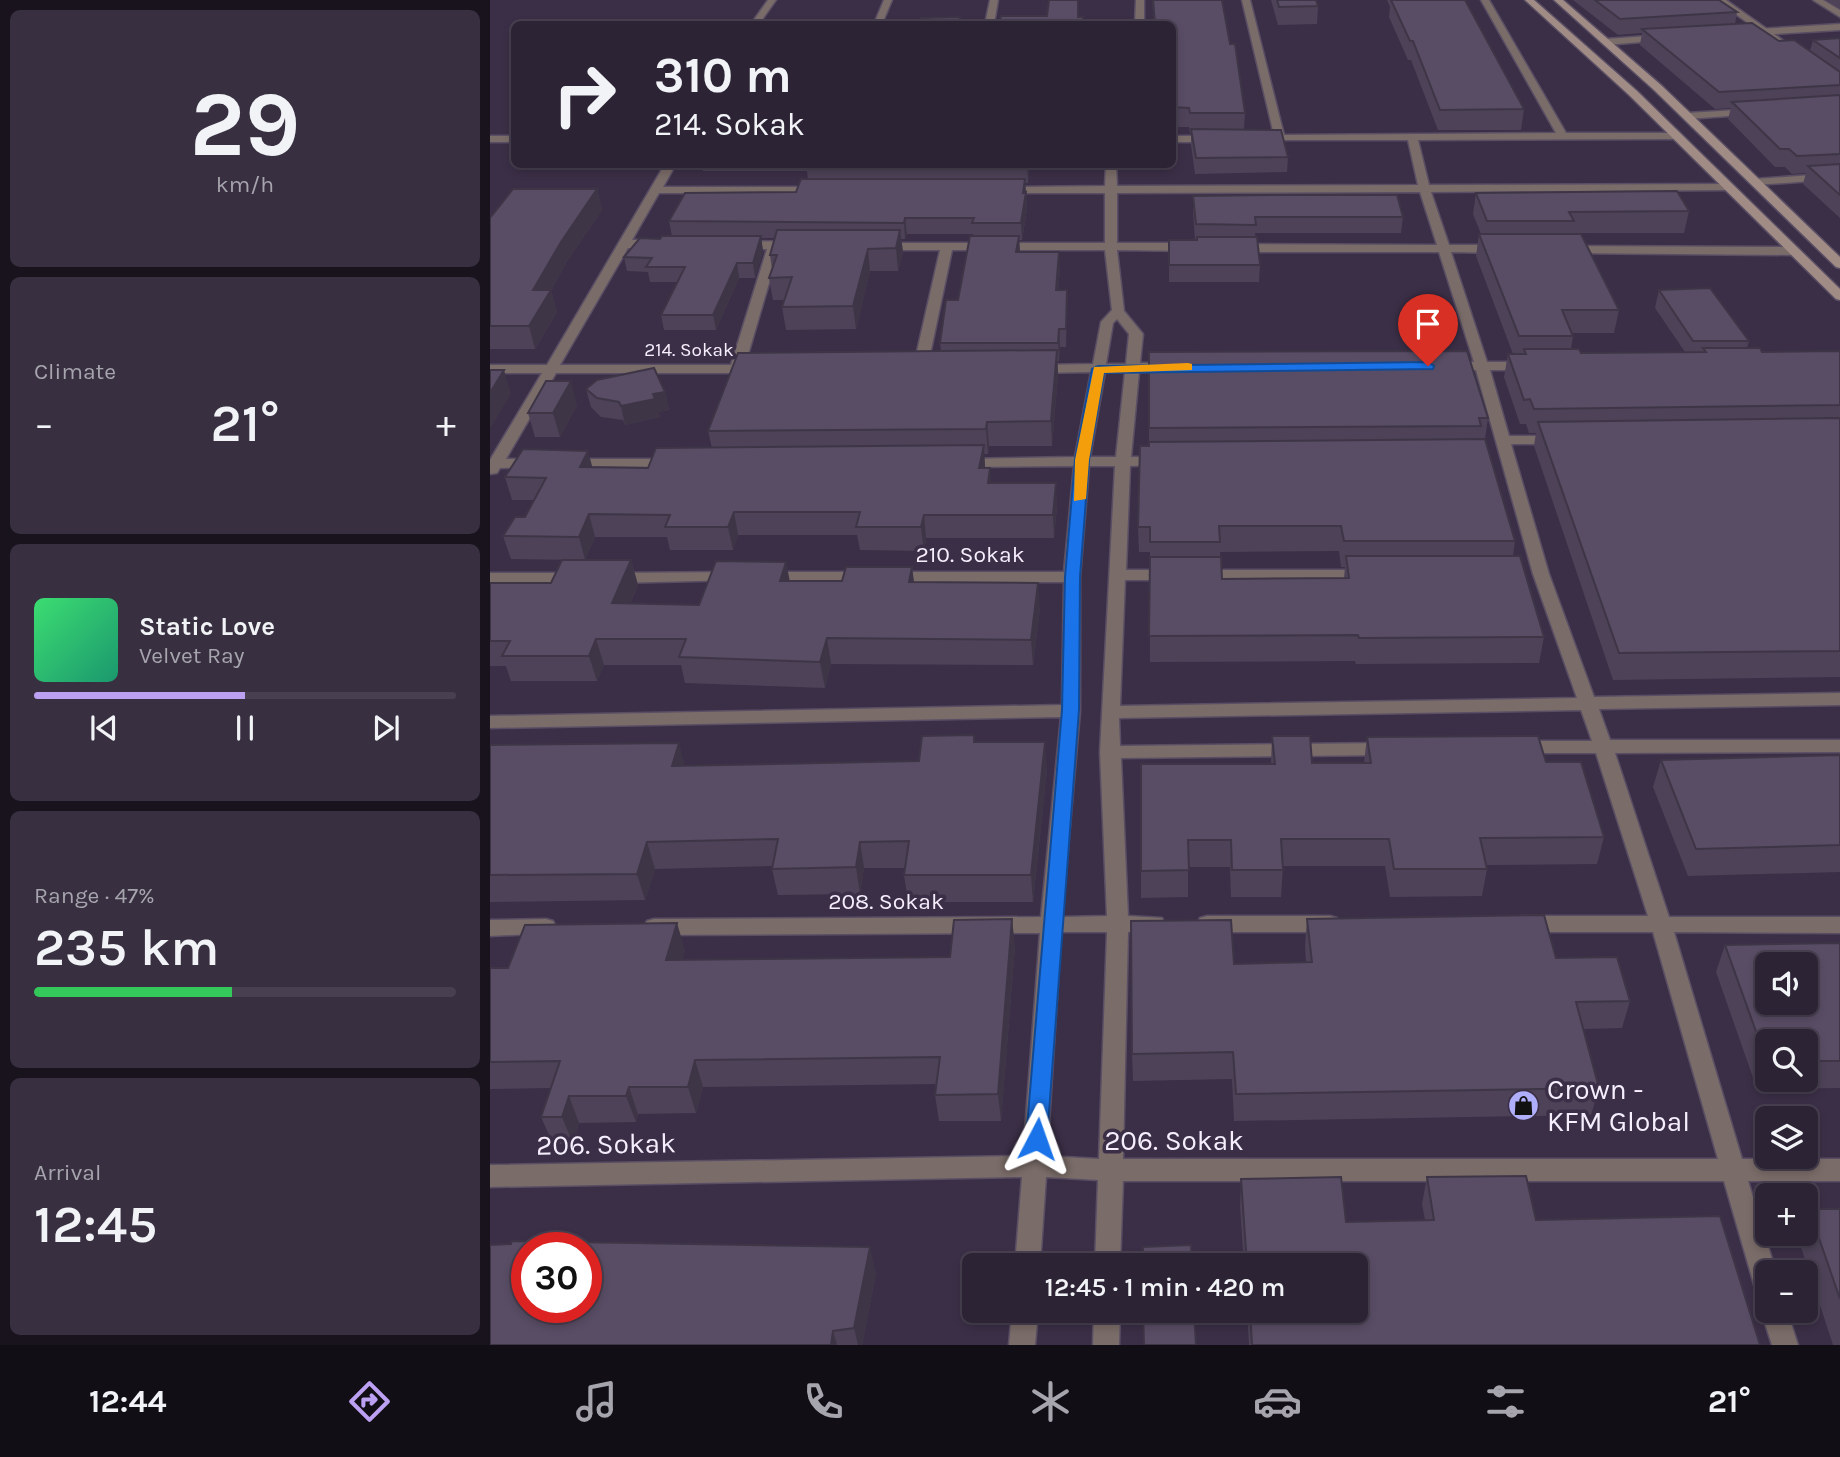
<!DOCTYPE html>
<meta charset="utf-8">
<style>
body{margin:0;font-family:Karla,sans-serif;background:#382f41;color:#f1f3f6;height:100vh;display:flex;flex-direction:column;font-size:26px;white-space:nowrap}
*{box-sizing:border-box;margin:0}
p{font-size:23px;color:#a6a4ad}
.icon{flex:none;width:38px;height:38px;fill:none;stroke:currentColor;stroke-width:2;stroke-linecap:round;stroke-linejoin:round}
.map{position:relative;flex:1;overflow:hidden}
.side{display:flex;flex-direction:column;gap:10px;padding:10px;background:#18131d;width:490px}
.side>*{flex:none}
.banner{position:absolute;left:21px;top:21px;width:665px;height:147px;border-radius:10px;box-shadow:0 4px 10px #0003,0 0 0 2px #484050;background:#2c2335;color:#f1f3f6;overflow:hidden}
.controls{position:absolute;left:1265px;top:952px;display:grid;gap:14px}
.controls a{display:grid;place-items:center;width:63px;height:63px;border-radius:10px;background:#2c2335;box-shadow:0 4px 10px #0003,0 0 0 2px #484050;font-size:35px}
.speed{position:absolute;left:21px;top:1232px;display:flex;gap:14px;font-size:35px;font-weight:700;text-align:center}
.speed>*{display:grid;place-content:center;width:91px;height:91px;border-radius:50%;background:#2c2335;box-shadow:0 4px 10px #0003,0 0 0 2px #484050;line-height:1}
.speed .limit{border:10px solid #d22;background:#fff;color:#111}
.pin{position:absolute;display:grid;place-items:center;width:60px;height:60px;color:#fff;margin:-72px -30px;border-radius:50% 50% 50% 0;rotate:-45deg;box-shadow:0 0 7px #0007}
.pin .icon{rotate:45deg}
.me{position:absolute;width:77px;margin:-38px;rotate:4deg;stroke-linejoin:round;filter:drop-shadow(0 0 5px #0008)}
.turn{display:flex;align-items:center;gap:24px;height:147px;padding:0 28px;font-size:32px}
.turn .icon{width:91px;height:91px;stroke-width:2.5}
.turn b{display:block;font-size:49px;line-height:60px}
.big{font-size:52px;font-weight:600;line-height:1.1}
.side .card{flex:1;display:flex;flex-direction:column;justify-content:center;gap:10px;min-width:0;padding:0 24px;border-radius:10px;background:#382f41}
.side .dial{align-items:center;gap:0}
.dial b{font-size:91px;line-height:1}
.song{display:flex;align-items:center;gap:21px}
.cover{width:84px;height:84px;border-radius:10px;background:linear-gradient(135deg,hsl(140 70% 55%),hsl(160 70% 35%))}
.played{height:7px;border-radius:4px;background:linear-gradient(90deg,#bca0f2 50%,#484050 50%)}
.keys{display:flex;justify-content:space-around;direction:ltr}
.heat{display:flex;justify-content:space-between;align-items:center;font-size:38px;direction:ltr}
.charge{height:10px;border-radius:5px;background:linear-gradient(90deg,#34c759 47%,#484050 0)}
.trip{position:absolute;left:472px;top:1253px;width:406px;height:70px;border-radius:10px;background:#2c2335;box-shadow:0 4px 10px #0003,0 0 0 2px #484050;font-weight:600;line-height:70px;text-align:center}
.dock{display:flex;height:112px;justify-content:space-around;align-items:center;background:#120e15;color:#a6a4ad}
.dock .icon{width:49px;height:49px}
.dock .active{color:#bca0f2}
.dock b{font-size:32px;color:#f1f3f6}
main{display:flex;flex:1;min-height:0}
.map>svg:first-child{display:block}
</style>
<main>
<section class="side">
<div class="card dial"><b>29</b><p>km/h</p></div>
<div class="card"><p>Climate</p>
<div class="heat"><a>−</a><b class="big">21°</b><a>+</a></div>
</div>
<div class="card">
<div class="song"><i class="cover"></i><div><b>Static Love</b><p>Velvet Ray</p></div></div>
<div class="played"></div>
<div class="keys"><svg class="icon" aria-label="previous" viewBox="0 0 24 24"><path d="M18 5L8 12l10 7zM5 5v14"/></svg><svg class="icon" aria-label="pause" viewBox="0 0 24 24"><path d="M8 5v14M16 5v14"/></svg><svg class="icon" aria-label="next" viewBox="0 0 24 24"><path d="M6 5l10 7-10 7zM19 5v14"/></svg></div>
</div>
<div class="card"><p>Range · 47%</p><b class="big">235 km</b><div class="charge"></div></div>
<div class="card"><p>Arrival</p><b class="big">12:45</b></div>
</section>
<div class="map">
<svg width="1350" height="1345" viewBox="0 0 1350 1345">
<rect width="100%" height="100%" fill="#3b2f47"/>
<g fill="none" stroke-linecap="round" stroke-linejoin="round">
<defs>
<g id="minor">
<path d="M278,0H286L269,24H261Z"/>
<path d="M394,0H402L392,24H384Z"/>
<path d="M500,0H508L504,24H495Z"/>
<path d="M646,0H654V24H645Z"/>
<path d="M752,0H760L794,135L1066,133L991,0H999L1076,133H1187L1192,136L1187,139L928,140L939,185L1239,184L1245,187L1239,190L941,192L959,245H1010L1016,249L1010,253L961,252L997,362H1039L1046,366L1039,370H1000L1019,436H1067L1074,440L1067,444H1021L1059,574L1104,697L1350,693V705L1109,709L1120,740H1350V752L1125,753L1179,917H1350V933L1184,932L1252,1159H1350V1181H1258L1286,1272H1278V1300L1269,1296L1265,1288L1234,1181H633L630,1265H605L608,1180L556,1177L550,1265H525L532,1177L0,1187V1165L533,1156L550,933L164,935L157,933L154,927L157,921L164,919L551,917L571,717L0,728V716L572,705L574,582H278L270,577L278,572H574L584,466L472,467L465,463L472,459L585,457L601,372L546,373L539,369L546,365L603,364L611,322L622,310L615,250H462L437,369L430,373L423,369L450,250H391L387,249V243H615V193H514L508,190L514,187L615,186L616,164H626L627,186L928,185L918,140H766V136L784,135ZM930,192L947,245L744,244L738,248L744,252H949L984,362H959L952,366L959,370H986L1043,574L1087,698L630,706L635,580H876L884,575L876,570H636L640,466L671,465L678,461L671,457H641L649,372L682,371L689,367L682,363H650L653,334L634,311L627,250L702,251L708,247L702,243H627V193ZM627,319L639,334L636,364H616L623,323ZM615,372H635L626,457H600ZM599,466H625L610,752L617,916L572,917L590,711V577ZM1091,710L1102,741H1028L1019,747L1028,753H1106L1158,916H1032L1025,918L1022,924L1025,930L1032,932H1163L1228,1159H633L638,932L672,930L675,924L672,918L638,916L631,758L899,755L908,749L899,743L630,746L629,718ZM571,932H617L609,1159L557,1156Z"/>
<path d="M1226,0H1236L1350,81V89Z"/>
<path d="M1323,0H1333L1350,10V17Z"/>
<path d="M1263,109L1268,112L1267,114L1197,119L1192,116L1197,113Z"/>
<rect x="0" y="136" width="24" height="6"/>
<path d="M682,136H724L729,139L724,142H682Z"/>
<path d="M175,164H186L173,187H329L335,190L329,193H169L142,240H167L173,244L167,248H138L70,365H241L277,249H251L245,245L251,241L311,242V248L289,249L255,365H266L273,369L266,373H66L16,459H45L52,463L45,467L10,468L7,473L0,474V460L52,373H0V365H57Z"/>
<path d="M1350,173V179L1265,185L1259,182L1265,179Z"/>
<path d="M1077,246L1304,247L1310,251L1304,255L1073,253V247Z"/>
<path d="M80,459H185L192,463L185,467L75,466L73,463Z"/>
<path d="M243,572L251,577L249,580L124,583L116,578L124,573Z"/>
<path d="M0,573H85L93,578L85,583H0Z"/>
<path d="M717,916H840L847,918L850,924L847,930L840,932H717L710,930L707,924L710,918Z"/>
<path d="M56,919L63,921L66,927L63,933L0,936V920Z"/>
<path d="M1278,1301V1311H1297L1308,1345H1282L1271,1311Z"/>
<path d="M522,1311H548L545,1345H519Z"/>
<path d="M604,1311H630L629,1345H603Z"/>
</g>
<g id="tertiary">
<path d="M1350,24V30L1252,36L1247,33L1252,30Z"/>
<path d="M1172,35L1177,38L1175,40L1116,45L1111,42L1116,39Z"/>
</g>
<g id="secondary">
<path d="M1035,0H1044L1147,91L1350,289V300L1346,299L1139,95Z"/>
<path d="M1064,0H1073L1172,86L1350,257V268L1346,267L1164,90Z"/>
</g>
</defs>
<use href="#minor" stroke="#594e64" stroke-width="3"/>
<use href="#tertiary" stroke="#594e64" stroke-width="3"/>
<use href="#secondary" stroke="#594e64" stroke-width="3"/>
<use href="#minor" fill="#7a6c68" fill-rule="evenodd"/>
<use href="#tertiary" fill="#7a6c68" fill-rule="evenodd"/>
<use href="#secondary" fill="#a08b85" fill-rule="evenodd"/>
</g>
<g fill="#4d4257" fill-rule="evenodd">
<path d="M662,0H732L740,44L755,113L754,129L798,157L797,172L705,174L701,145V133H700L699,127H682V24H664Z"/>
<path d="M781,0H826L828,6L827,24L788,25Z"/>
<path d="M897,0H975L1034,109L1031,130H948L921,60H918L899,17L900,7Z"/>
<path d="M1083,0H1229L1247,12L1245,24L1289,41L1320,51L1323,40L1350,38V218L1313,184L1316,173L1302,174L1295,167H1285L1238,119L1241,108L1225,109L1150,45L1152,33L1128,35Z"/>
<path d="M1336,0H1350V9Z"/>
<path d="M56,164H137L134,169H57Z"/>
<path d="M212,164H540L538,183H535L537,209L532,240H529L530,252L570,269L568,290L577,307L576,347H570L569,361H567L568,374L562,446H499L498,454H494L495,468L501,483L567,506L564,538H436L434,551L370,550L367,535H248L243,550H180L177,537H105L95,560H141L148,585L140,604L209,605L300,581H352L422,567L424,582L550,608L543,665L341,664L335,688L195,683L191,665H114L107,681H21L16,666H0V583H61L89,560L21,559L13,536L35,517L44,500H22L15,477L103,467L158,468L222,448L218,431L451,351L450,343L468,300L483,234H417L415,239H411L413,252L408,271H380L366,329L296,330L292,307L294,300H283L279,278L282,269L280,255L285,238H271L273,251L265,278H249L226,330H174L171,315L187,282H160L158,272L137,271L134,257L170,239L182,236L179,221L306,192L318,179L317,171H213Z"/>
<path d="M107,189L112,210L76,263L61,291L67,312L45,349H0V218Z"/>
<path d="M986,193L1199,211L1194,233H1082L1129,310L1124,333H1082L1083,336L1081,349L1091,353L1195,352L1165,308L1169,290L1259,341L1257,348L1272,352L1350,351V677L1123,680L1044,446L1046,433H1039L1036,424H1030L1014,377L1018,354H1023L986,256L989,234H991L983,214Z"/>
<path d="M703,196L913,217L911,233H765L770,265L769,282H679V240H705L703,212Z"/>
<path d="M659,352L998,418L995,439L1025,541L1023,556L1054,637L1049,663L866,664L865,661L660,662V552H649L648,527L659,446ZM849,551L851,567H855L854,578L732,579L730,552Z"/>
<path d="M96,389L175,392L179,410L168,412L170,417L135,425L133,420L111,417L101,407Z"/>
<path d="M87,405L70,437H45L38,413Z"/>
<path d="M484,735L485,742L557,769L543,902H418L414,875L415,868H374L370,894L288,895L282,869V866L165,869L155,900L0,902V745L195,766L429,761Z"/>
<path d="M782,736L822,763H874L877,737L1056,762L1114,837L1107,864L996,865L997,869L992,896L900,897L895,866H793L791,897H741L740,867H698V897L651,898V871L781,764Z"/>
<path d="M1350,755V872L1198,876L1163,787L1171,760Z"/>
<path d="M817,919L1066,958L1140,1001L1132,1028L1093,1029L1109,1088L1101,1115L744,1121L742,1079L643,1081L642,1054L816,963L815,946Z"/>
<path d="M1350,943V1088L1267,1089L1226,972L1235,945ZM1278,1041H1316V1080H1278Z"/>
<path d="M525,946L511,1121H449L445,1095L446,1084L213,1087L206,1113L148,1114L146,1122L89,1123L83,1144H63L51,1117L61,1088L0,1089V968H18L195,950L192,960L460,957Z"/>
<path d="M937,1177L1046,1220L1270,1345H759L757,1311H866V1265H754L750,1206L751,1179L856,1222L935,1220L932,1204Z"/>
<path d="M1319,1209H1350V1345H1343L1307,1235L1308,1234H1316V1216Z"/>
<path d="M386,1273L372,1345H0Z"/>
</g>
<g fill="#3e3647">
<path d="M537,164H540L538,183Z"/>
<path d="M535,179L537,209L532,240L531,223L533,193Z"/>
<path d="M107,189L112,210L76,263L61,291L67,312L45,349L39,326L43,290L71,242Z"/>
<path d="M415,218L417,234L415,239L414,223Z"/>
<path d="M410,230L413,252L408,271L406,248Z"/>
<path d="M271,236L273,251L265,278L263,263Z"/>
<path d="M529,236L530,253L526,252Z"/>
<path d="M378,249L380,271L366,329L363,306Z"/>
<path d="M569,252L570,269L566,308V290Z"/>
<path d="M247,263L249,278L226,330L223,315Z"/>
<path d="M569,329L570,347L569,361L568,343Z"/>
<path d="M567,350L568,374L562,446L561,421Z"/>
<path d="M14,370L21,394L0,429V393Z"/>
<path d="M81,381L87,405L70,437L63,413Z"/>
<path d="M175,392L179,410L168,412L170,417L135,425L131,406L163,394Z"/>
<path d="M497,422L499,446L498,454L496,429Z"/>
<path d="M494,445L495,467L489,468Z"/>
<path d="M98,451L104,473L90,467Z"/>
<path d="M500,468L502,490L498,483Z"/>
<path d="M566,483L567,506L564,538L563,515Z"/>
<path d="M244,512L248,535L243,550L238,527Z"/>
<path d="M99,514L105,537L95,560L89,537Z"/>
<path d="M434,515L436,538L434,551L431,527Z"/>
<path d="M141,560L148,585L129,629L122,603Z"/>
<path d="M296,562L301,587L290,581Z"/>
<path d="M422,567L425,593L419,582Z"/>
<path d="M548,583L550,608L543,665L541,640Z"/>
<path d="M337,638L341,664L335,688L330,662Z"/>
<path d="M106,639L114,665L107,681L99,656Z"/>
<path d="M555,742L557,769L543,902L541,875Z"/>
<path d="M189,743L196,770L182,766Z"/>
<path d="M157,842L165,869L155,900L147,874Z"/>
<path d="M370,842L374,868L370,894L366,867Z"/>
<path d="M522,919L525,946L511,1121L508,1094Z"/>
<path d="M187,923L195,950L184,987L176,960Z"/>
<path d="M205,1060L213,1087L206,1113L198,1087Z"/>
<path d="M139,1087L148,1114L146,1122L136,1096Z"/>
<path d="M79,1096L89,1123L83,1144L72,1117Z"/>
<path d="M380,1247L386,1273L372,1345H368L364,1328Z"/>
<path d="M343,1331L347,1345H341Z"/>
</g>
<g fill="#594d65" stroke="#3e3647" stroke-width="2" fill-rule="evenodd">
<path d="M559,0H588V17H593V24H509L511,16H557Z"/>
<path d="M663,0H732L740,44H745L755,113H700L699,108L682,107V24H665Z"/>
<path d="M787,0H826L828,6L789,7Z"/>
<path d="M901,0H975L1034,109L950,110L923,41H920Z"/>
<path d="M1105,0H1229L1247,12L1130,19Z"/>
<path d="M470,17L468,24H430L431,18Z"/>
<path d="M1262,23L1289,41L1304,40L1350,72V85L1229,92L1152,29Z"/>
<path d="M1350,38V58L1323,40Z"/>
<path d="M1350,95V154L1307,156L1299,149H1290L1242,102Z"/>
<path d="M701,129L791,130L798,157L706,158Z"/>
<path d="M317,164H537L316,166Z"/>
<path d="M1350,164V195L1318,166Z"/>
<path d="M311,179H535L533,193L536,192L531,223H482L484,218H415L414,223L179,221L195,193L306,192Z"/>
<path d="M23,189H107L71,242L43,290H61L39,326H0V218Z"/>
<path d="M1187,191L1199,211L1079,212L1084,221H997L986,193Z"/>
<path d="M781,195H907L913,217H765L766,225L706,224L703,196Z"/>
<path d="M287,230H410L406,248L378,249L363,306L292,307L302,277L279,278L287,255H280Z"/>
<path d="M989,234H1091L1129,310H1072L1083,336H1029Z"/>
<path d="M172,236H271L263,263H247L223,315H171L195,267H156L162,258L134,257L150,238L170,239Z"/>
<path d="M480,236H529L526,252H569L566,290H577L576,329H569L568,343H450L456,300H468Z"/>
<path d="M707,237H767L770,265H679V240H707Z"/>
<path d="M1220,288L1259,341H1203L1169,290Z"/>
<path d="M1213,348H1270L1272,352L1350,351V405L1044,409L1040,399L1034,400L1018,354H1036L1034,349H1089L1091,353L1216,352Z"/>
<path d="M567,350L561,421L497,422L496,429L218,431L248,353Z"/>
<path d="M977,351L998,418H989L991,426L659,428V352Z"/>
<path d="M164,368L175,392L163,394L165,399L131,406L129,402L107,398L96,389L107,380Z"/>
<path d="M0,370H14L0,393Z"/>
<path d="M56,381H81L63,413H38Z"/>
<path d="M1350,418V651L1129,653L1048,422Z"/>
<path d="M995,439L1025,541H854L851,526H729L730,542H660V527H648L650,446H659V442Z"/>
<path d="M494,445L489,468H500L498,483H566L563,515H434L431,527H366L370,512H244L238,527H175L180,515L99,514L89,537L13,536L25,517H35L56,478L15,477L33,449L98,451L90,467L158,468L166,448Z"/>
<path d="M856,556H1030L1054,637L869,638L868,635L659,636L660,557H731L732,579L859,578Z"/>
<path d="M72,560H141L122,603L209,605L226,561L296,562L290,581H352L356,567H422L419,582L548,583L541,640L337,638L330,662L189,657L196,639H106L99,656H12L20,641H0V583H61Z"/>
<path d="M484,735V742H555L541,875H414L419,841L370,842L366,867L282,869L288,839L157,842L147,874L0,875V745L189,743L182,766L429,761L432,736Z"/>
<path d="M782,736H820L822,763H881L877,737L1048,736L1056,762H1091L1114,837L990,838L997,869H904L899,839H791L793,870H742L741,840H698L699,870L651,871V764H785Z"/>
<path d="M1350,755V845L1206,849L1171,760Z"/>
<path d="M1054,915L1066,958L1127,957L1140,1001L1086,1002L1109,1088L746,1094L743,1052L642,1054L641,921L741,920L744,964L822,962L817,919Z"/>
<path d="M522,919L508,1094L445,1095L450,1057L205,1060L198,1087H139L136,1096H79L72,1117H51L70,1061L0,1062V968H18L35,925L187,923L176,960L460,957L464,920Z"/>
<path d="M1350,943V1061H1316V1041H1278L1277,1062L1235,945ZM1278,964H1316V1003H1278Z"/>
<path d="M1036,1176L1046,1220L1230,1216L1270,1345H762L760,1311H866V1265H757L751,1179L851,1177L856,1222L944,1220L937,1177Z"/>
<path d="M1319,1209H1350V1299Z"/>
<path d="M22,1241L380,1247L364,1328L343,1331L341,1345H0V1245L21,1244ZM37,1248H96V1307H37Z"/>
<path d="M701,1245L702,1265H653V1247Z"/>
<path d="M653,1311H704L706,1345H654Z"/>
</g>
<path fill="#1a73e8" stroke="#114b97" stroke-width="2" d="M938,362L944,366L943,369L614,373L599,460L590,577L589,710L557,1139L554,1146L547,1148L539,1146L536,1139L572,710L575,577L585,460L602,369L608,366Z"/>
<path fill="#f59e0b" d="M698,363L702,364V370L614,373L599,460L596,499L584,501L585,460L604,367Z"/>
<defs>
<symbol id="shop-disc" viewBox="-11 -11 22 22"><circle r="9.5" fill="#afaefa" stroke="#3b2f47"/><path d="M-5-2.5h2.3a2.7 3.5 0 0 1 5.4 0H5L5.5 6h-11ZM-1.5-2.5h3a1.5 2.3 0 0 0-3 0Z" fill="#111"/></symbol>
</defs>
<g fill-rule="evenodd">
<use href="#shop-disc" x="1016" y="1088" width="35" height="35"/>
</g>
<g text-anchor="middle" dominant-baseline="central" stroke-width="7" stroke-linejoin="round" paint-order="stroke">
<g font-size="19" fill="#f5eefd" stroke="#3b2f47">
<text x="199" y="350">214. Sokak</text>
</g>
<g font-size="23" fill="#f5eefd" stroke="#3b2f47">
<text x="480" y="554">210. Sokak</text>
<text x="396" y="901">208. Sokak</text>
</g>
<g font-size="28" fill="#f5eefd" stroke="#3b2f47" text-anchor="start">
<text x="1057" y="1089">Crown -<tspan x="1057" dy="32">KFM Global</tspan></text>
</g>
<g font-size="28" fill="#f5eefd" stroke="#3b2f47">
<text x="684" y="1140">206. Sokak</text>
<text transform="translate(116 1144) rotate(-1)">206. Sokak</text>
</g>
</g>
</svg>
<div class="controls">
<a><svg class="icon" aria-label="sound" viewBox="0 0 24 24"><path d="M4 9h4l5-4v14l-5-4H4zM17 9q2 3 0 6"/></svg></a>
<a><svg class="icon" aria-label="search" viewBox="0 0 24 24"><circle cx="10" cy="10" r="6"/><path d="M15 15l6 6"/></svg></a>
<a><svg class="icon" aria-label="layers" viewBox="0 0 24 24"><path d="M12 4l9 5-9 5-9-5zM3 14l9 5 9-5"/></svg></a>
<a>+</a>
<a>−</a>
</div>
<div class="speed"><div class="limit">30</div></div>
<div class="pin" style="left:938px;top:366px;background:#d93025"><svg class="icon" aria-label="arrive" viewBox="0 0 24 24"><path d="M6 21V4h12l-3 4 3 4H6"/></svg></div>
<svg class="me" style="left:547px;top:1139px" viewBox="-20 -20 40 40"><path d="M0-17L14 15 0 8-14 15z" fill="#1a73e8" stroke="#fff" stroke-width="4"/></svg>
<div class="trip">12:45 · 1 min · 420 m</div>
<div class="banner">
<div class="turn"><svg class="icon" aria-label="right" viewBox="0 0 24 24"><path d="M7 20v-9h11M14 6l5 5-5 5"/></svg><div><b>310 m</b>214. Sokak</div></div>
</div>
</div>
</main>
<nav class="dock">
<b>12:44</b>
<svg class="icon active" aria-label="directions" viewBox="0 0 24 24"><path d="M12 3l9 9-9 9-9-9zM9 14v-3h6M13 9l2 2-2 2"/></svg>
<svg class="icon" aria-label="music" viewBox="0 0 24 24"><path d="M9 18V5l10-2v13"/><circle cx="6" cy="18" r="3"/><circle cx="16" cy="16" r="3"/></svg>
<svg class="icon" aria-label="phone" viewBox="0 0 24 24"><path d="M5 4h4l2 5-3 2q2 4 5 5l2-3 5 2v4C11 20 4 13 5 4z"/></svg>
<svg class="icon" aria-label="climate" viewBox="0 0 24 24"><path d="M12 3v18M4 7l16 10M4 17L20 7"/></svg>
<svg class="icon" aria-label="car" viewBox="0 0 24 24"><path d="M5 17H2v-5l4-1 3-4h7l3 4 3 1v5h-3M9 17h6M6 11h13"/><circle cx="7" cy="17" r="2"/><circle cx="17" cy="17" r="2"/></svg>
<svg class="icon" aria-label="filters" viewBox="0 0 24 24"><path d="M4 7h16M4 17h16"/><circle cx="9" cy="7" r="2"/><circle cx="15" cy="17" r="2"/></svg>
<b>21°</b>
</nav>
